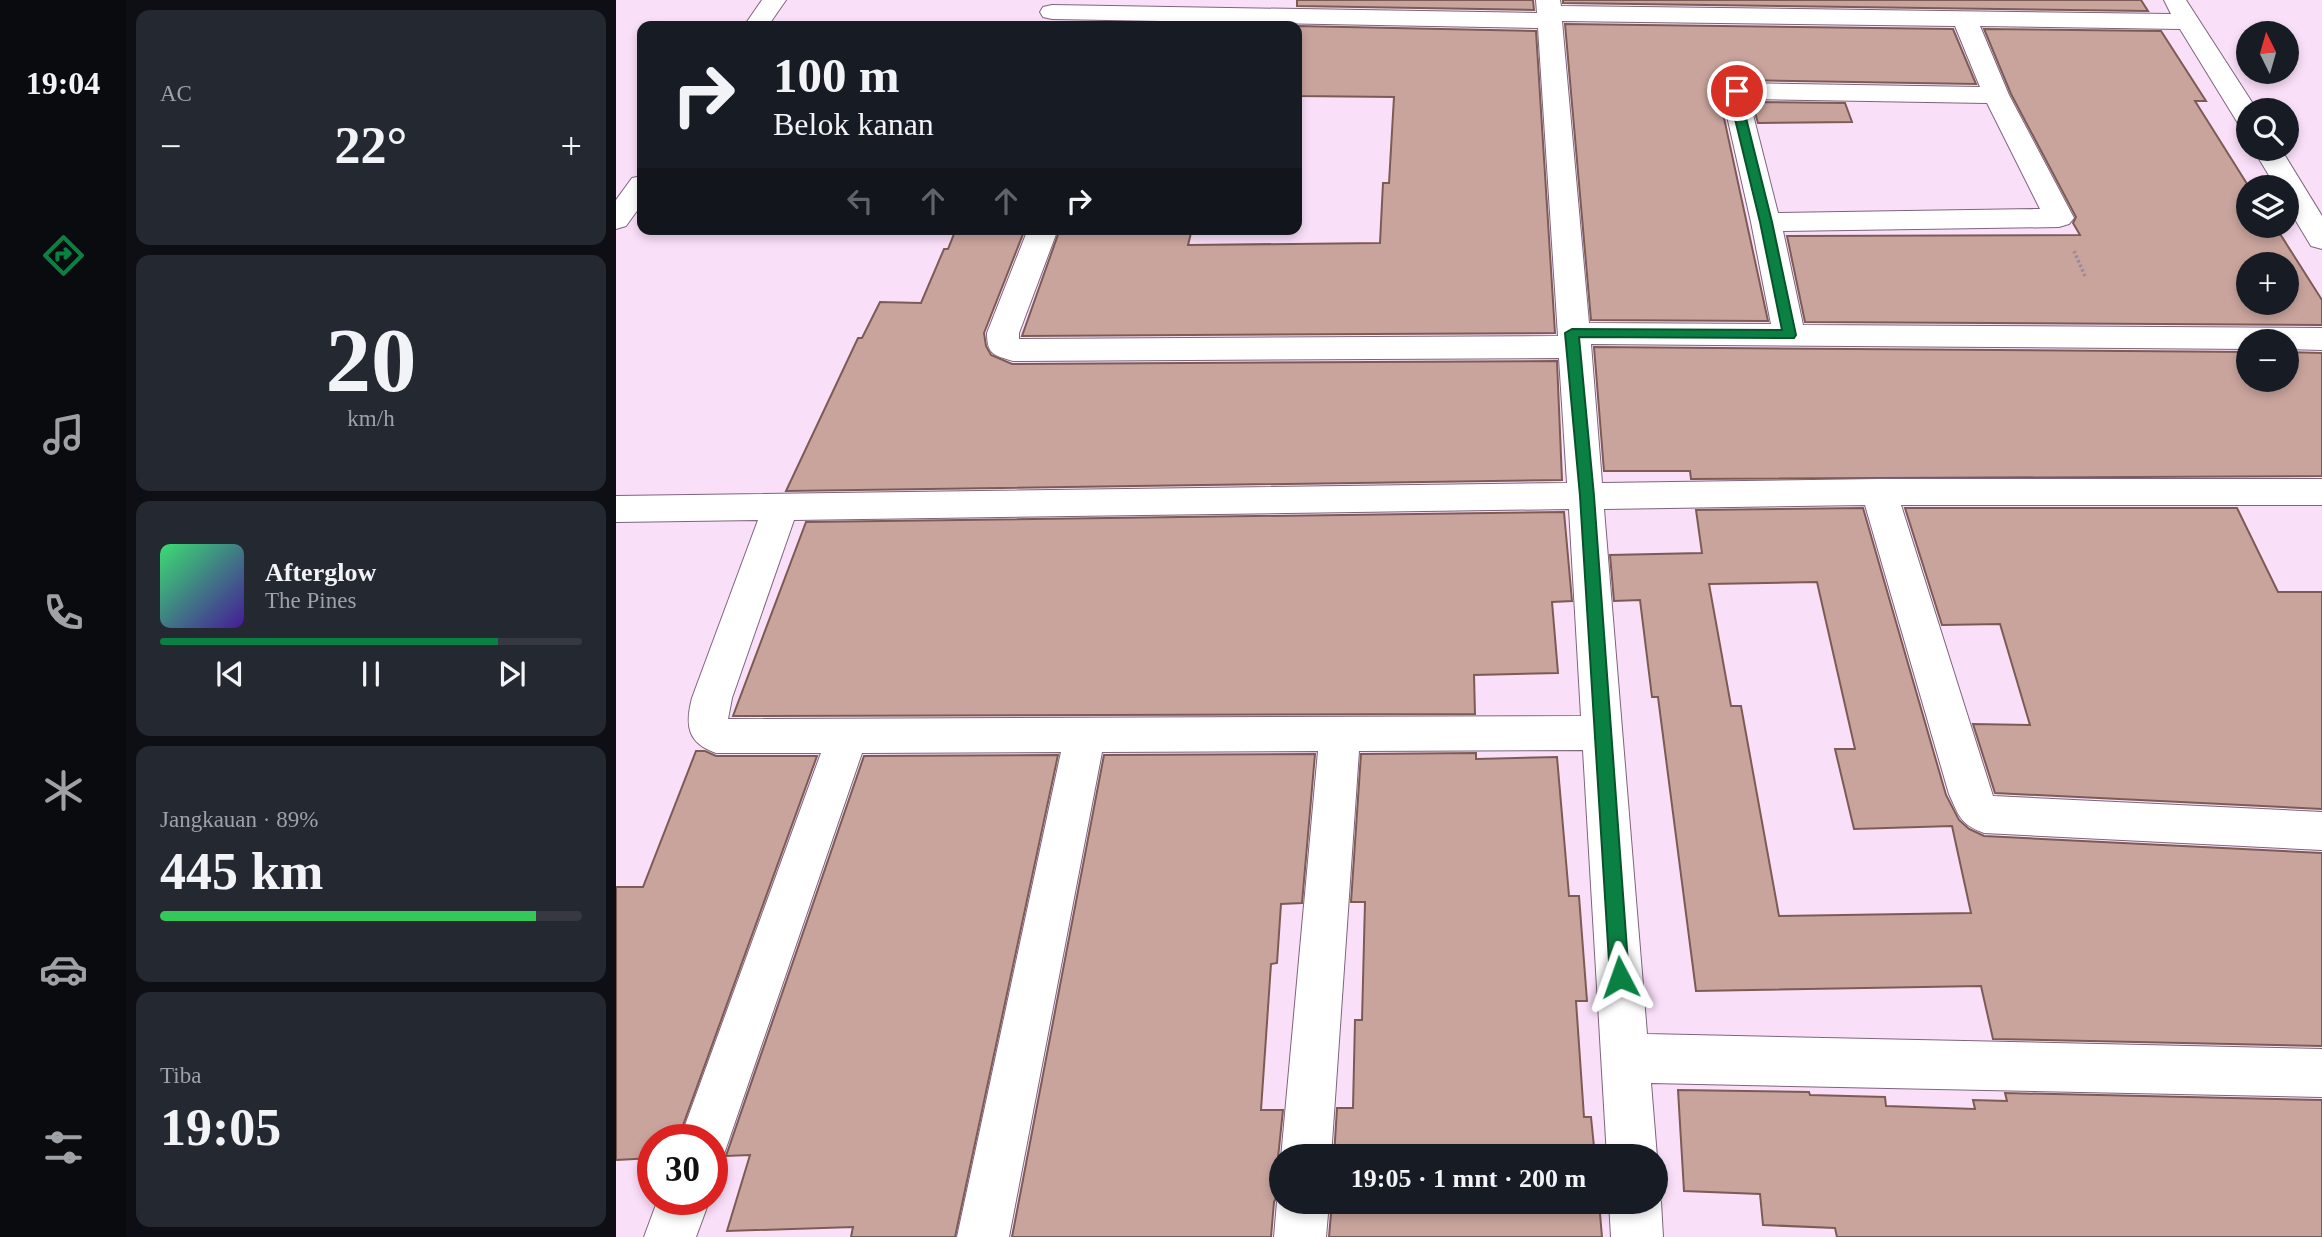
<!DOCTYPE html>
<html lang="id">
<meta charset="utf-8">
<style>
body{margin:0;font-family:Georgia,serif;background:#242831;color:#f1f3f6;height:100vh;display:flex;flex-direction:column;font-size:26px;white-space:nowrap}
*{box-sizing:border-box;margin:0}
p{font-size:23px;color:#9ea1a6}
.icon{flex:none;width:38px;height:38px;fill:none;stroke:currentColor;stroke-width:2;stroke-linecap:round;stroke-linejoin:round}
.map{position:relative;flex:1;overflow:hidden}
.side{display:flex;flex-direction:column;gap:10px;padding:10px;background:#0d0f14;width:490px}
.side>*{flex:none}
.hud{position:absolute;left:21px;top:21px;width:665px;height:214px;border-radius:14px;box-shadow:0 4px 10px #0003;background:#171b24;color:#f1f3f6;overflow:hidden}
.needle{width:46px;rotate:355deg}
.tools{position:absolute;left:1620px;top:21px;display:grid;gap:14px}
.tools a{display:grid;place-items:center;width:63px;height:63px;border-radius:50%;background:#171b24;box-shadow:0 4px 10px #0003;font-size:35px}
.speed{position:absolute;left:21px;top:1124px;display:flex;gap:14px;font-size:35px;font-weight:700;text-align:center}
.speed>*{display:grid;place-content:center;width:91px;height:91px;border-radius:50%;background:#171b24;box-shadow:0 4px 10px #0003;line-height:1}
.speed .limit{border:10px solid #d22;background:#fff;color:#111}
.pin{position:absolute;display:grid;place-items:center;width:60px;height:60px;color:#fff;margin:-30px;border:4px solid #fff;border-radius:50%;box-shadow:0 2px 7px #0007}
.me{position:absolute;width:77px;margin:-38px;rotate:356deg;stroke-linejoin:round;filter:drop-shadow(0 0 5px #0008)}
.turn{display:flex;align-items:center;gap:24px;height:147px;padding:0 21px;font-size:32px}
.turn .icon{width:91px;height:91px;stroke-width:2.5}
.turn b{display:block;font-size:49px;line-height:60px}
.lanes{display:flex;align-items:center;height:66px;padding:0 21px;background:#0003;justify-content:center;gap:35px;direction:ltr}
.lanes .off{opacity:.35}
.big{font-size:52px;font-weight:700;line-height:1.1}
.side .tile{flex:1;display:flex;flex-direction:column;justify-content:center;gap:10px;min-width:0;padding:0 24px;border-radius:14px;background:#242831}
.side .dial{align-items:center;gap:0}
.dial b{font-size:91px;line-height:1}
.song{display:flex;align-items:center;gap:21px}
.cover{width:84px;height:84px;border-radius:10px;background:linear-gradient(135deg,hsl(140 70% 55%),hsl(260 70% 35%))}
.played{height:7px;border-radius:4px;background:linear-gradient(90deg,#0b8043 80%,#363941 80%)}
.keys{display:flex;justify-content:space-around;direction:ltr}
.heat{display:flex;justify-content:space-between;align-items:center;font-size:38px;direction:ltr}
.charge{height:10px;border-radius:5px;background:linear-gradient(90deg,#34c759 89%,#363941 0)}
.trip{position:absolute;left:653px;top:1144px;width:399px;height:70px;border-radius:35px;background:#171b24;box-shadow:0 4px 10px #0003;font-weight:700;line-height:70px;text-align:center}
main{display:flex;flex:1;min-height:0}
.dock{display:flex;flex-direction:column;width:126px;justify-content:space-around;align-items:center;background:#090b0e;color:#9ea1a6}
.dock .icon{width:49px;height:49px}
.dock .selected{color:#0b8043}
.dock b{font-size:32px;color:#f1f3f6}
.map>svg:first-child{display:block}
</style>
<main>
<nav class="dock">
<b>19:04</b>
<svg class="icon selected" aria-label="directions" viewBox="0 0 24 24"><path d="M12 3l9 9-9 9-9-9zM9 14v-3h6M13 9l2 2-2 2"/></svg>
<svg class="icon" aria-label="music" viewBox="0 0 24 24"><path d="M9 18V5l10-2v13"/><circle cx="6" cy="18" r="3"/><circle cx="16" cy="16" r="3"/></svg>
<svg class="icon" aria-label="phone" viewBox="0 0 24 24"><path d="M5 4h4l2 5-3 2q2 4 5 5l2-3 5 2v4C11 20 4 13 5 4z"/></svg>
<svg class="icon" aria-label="climate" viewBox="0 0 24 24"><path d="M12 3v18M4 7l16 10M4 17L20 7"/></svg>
<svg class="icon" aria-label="car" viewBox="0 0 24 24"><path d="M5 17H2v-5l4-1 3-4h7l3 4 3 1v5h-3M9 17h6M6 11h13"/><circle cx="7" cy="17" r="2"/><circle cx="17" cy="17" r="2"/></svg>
<svg class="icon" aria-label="filters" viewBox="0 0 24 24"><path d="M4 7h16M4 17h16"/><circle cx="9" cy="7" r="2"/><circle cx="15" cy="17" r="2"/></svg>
</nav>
<section class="side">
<div class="tile"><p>AC</p>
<div class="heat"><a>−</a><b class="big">22°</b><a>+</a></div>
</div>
<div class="tile dial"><b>20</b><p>km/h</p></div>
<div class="tile">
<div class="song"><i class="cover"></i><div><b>Afterglow</b><p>The Pines</p></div></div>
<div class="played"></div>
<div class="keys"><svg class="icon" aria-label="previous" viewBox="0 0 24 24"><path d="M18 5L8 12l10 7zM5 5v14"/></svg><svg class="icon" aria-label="pause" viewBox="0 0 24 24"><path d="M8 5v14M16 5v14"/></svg><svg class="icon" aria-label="next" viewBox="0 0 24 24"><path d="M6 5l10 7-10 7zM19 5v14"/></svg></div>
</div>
<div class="tile"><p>Jangkauan · 89%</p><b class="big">445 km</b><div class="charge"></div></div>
<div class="tile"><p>Tiba</p><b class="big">19:05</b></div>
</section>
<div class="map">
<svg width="1706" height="1237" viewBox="0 0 1706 1237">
<rect width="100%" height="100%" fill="#fadff9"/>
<g fill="#c9a49d" stroke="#7c5b55" stroke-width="2" fill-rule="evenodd">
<path d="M681,0H917L918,10L681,6Z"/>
<path d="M947,0H1525L1532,11L947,3Z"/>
<path d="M949,24L1337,29L1360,84L1121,80L1111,82L1103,95L1152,321L975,320Z"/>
<path d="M681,26L920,31L939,333L406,336L444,229H576L572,245L764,243L767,183H773L778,97L681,96Z"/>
<path d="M1368,29L1545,31L1590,101H1579L1633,187V226H1659L1706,300V325L1189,322L1171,236L1464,235L1457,223L1460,217L1395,94ZM1633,264H1671V303H1633Z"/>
<path d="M1136,102L1229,103L1236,122L1142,123Z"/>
<path d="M340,229H409L368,333L370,346L375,355L396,364L941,361L946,480L170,491L242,338H246L264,302L305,303L328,249H332Z"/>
<path d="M978,347L1633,352V380H1671V352L1706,353V476L1075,479L1074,471H988Z"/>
<path d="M1247,508L1330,795L1343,820L1353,829L1368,836L1706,853V1046L1377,1039L1365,986L1080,991L1042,697H1036L1024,600L998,601L994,555L1086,553L1080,510ZM1201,582L1239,749H1219L1238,829L1336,826L1355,913L1163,916L1125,706H1115L1093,584Z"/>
<path d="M1289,508H1621L1662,592H1706V809L1379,793L1357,724L1414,725L1384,624L1326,625Z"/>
<path d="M948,512L956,601L936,602L942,673L858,675L859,714L117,716L190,522Z"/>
<path d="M80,751H89L100,756H201L62,1139H37V1158L0,1160V887H27Z"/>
<path d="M860,753V759L941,757L953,896H963L971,1001H960L968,1117H975L979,1157H718L721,1108H737L739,1020H746L749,902H735L745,754Z"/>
<path d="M699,754L686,903L665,904L661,963L655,964L645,1110H667L662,1158L665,1161V1189L658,1202L655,1237H396L488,755Z"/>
<path d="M442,755L339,1237H235L237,1227L111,1231L134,1155L110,1156L248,756Z"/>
<path d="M1062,1090L1193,1092L1194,1095L1269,1097L1270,1106L1359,1109L1357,1100L1391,1101L1389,1093L1706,1100V1237H1221L1219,1228L1147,1225L1144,1194L1068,1191Z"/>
<path d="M716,1202H983L986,1237H713Z"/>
</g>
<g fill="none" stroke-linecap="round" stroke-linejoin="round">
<defs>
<g id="minor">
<path d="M146,0H170L152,26H128Z"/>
<path d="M920,0H944L945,6L1555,14L1548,0H1570L1641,110H1633V127L1623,125L1564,29L1364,26L1393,95L1458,218L1453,224L1443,227L1167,231L1187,325L1706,328V350L1671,349V341H1633V349L975,344L986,483L1263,479H1706V505H1285L1377,796L1706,812V850L1368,833C1344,824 1343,816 1333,794L1249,505L988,509L1031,1034L1706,1049V1097L1035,1083L1041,1157L1040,1162V1157H991L967,750L743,751L715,1157L665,1158L702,751L486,752L393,1237H341L445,752L246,753L107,1157L96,1161V1139H64L205,753H100C71,743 69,725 76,698L142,520L0,522V496L951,483L943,358L397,361C378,355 371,355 371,333L412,229H442L403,333V339L942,336L922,28L436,19L427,17L424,12L427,7L436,5L921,13ZM946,21L1339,26L1364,87L1121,83L1112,85L1106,94L1135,222L1155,324L973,323ZM1133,99L1371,103L1424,209L1162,213ZM953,509L965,716L112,719L116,698L178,520Z"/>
<path d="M1637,149H1665L1706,216V249L1695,246L1671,206V187H1660Z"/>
<path d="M26,176V204L10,226L0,229V200L16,178Z"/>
<path d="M1040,1189L1045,1202L1047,1237H995L993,1202H1040Z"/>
<path d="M665,1192V1202H713L710,1237H658L661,1202Z"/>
<path d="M42,1199H94L80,1237H28Z"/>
</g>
</defs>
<use href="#minor" stroke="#7d657c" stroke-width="2"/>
<path stroke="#9d899c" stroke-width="3.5" stroke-dasharray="2.5 2.5" stroke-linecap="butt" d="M1458,251L1469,276"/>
<use href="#minor" fill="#fff" fill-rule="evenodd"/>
</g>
<path fill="#0b8043" stroke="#07532c" stroke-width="2" d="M1121,87L1127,91L1124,94L1156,222L1180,335L1178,338L963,337L978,496L1013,977L1010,984L1004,986L997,984L994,977L964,496L949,333L956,329L1166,330L1144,222L1113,94Z"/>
</svg>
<div class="tools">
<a><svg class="needle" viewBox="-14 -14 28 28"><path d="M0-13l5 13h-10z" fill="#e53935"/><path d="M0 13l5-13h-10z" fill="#9ea1a6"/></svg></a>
<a><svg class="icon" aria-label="search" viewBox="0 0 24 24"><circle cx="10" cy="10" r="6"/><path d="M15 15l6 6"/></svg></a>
<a><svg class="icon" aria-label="layers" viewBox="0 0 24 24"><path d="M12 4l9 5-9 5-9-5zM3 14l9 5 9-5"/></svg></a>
<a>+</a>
<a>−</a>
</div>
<div class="speed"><div class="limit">30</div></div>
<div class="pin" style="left:1121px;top:91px;background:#d93025"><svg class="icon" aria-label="arrive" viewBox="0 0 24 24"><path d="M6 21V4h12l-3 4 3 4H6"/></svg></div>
<svg class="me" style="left:1004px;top:977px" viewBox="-20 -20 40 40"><path d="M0-17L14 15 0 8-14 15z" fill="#0b8043" stroke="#fff" stroke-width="4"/></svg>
<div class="trip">19:05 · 1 mnt · 200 m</div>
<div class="hud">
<div class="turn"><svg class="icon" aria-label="right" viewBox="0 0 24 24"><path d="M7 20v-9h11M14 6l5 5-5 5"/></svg><div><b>100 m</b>Belok kanan</div></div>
<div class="lanes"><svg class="icon off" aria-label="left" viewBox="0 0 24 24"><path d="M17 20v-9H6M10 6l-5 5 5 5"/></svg><svg class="icon off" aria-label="ahead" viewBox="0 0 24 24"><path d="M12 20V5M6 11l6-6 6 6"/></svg><svg class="icon off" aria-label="ahead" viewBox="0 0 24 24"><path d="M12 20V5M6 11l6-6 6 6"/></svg><svg class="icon" aria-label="right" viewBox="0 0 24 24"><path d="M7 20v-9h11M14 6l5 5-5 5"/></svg></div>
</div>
</div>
</main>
